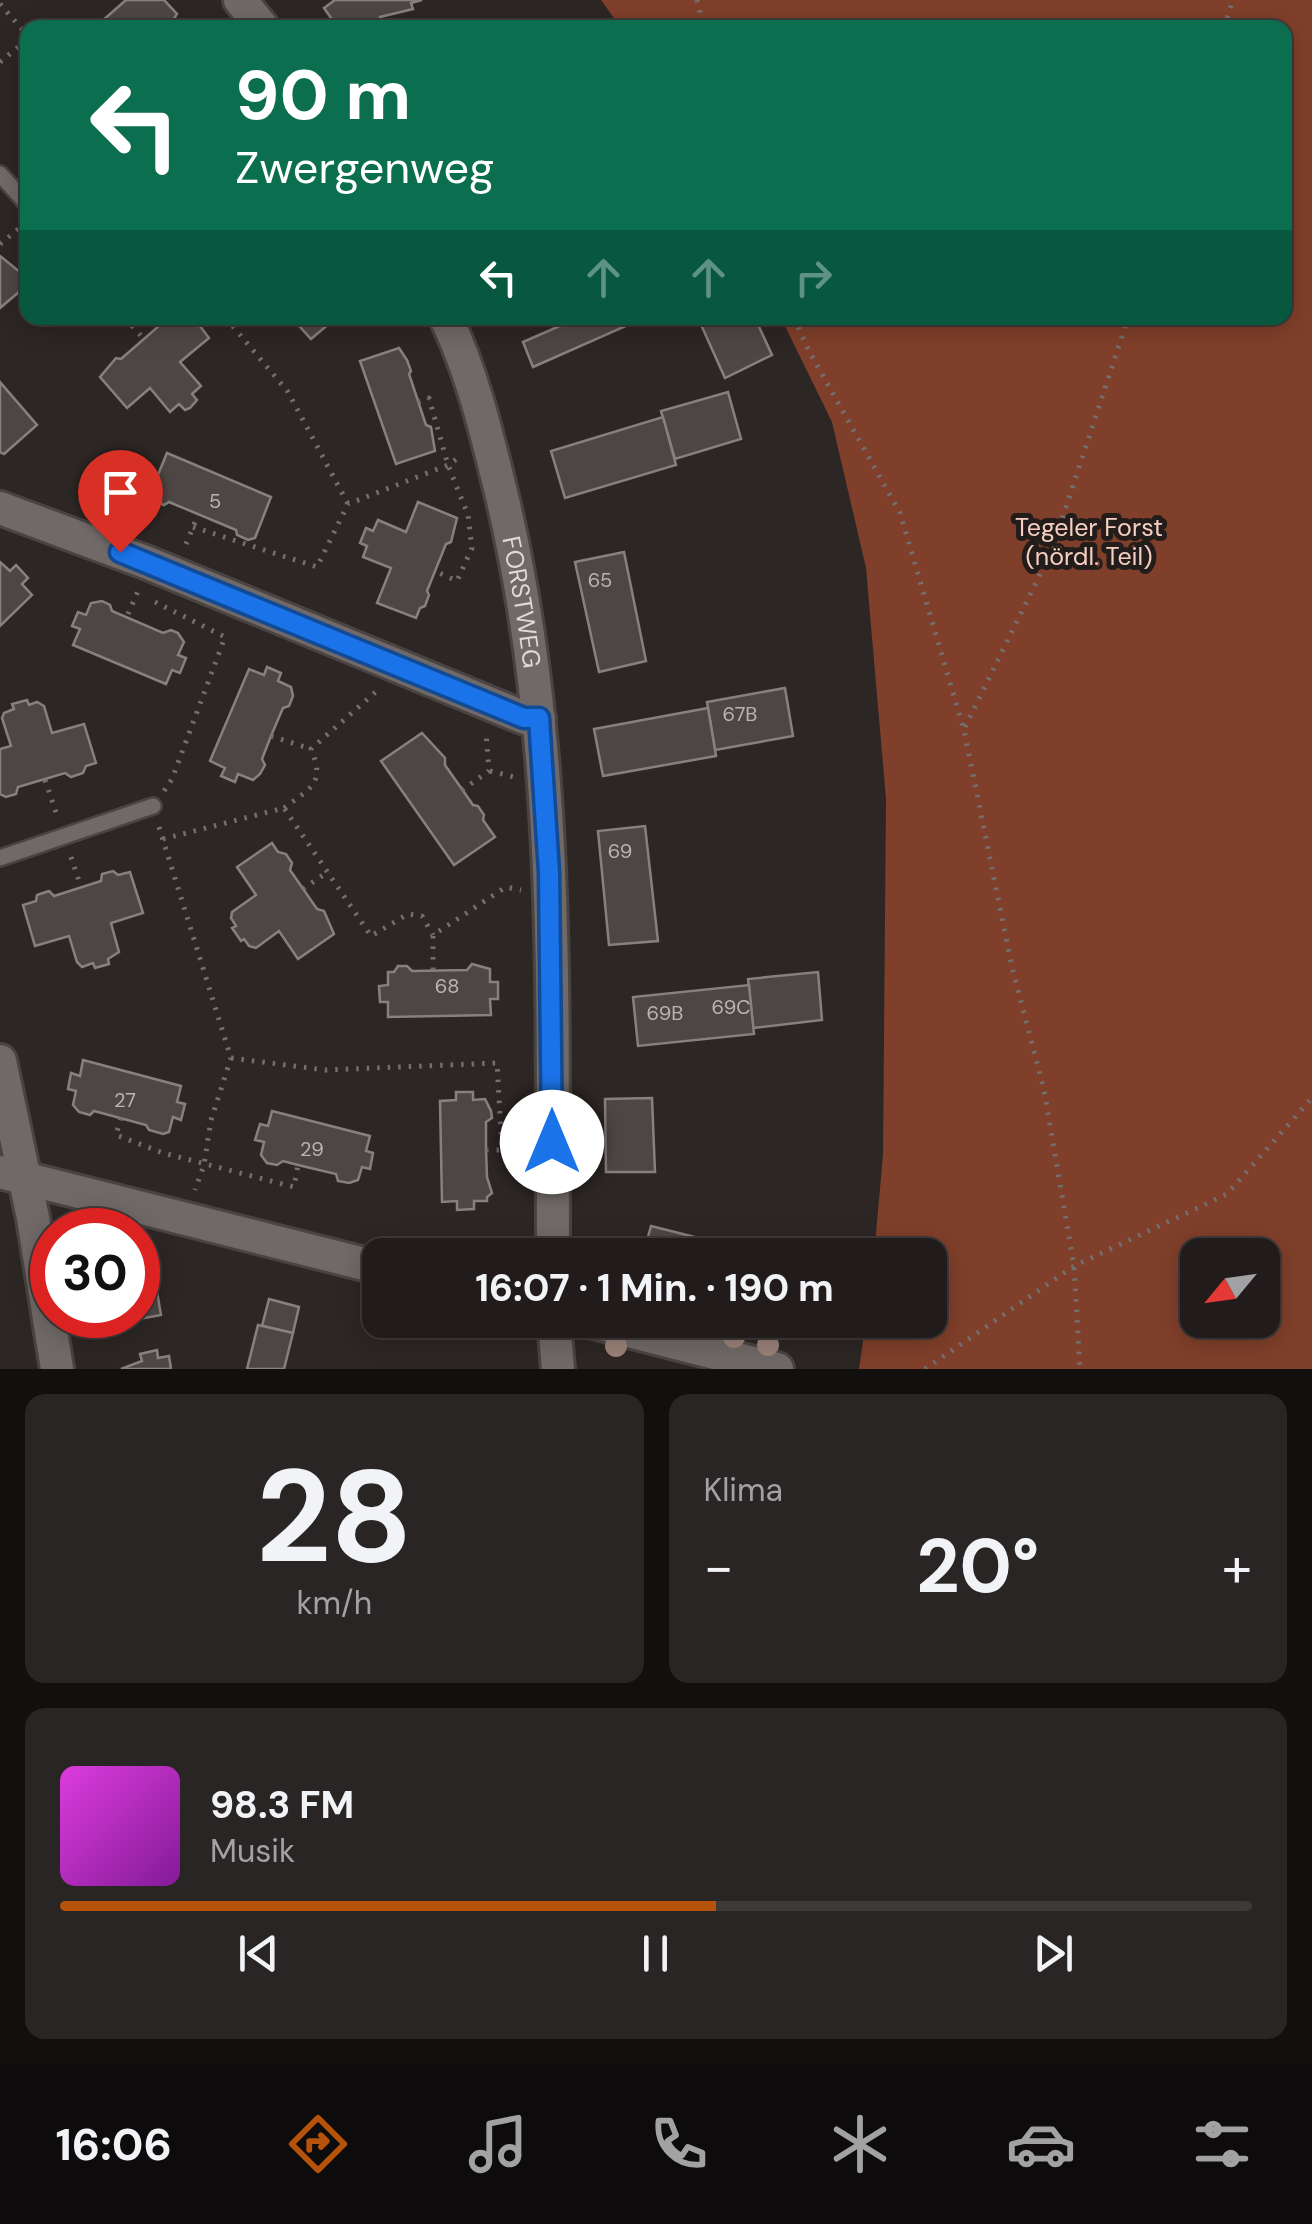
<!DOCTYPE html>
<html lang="de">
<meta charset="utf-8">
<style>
body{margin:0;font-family:"DM Sans",sans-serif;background:#292524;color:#f1f3f6;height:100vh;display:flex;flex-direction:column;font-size:38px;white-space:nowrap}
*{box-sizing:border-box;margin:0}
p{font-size:32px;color:#a2a1a3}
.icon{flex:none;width:55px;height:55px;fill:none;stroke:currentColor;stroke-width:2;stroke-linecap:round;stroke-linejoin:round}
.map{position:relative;height:1369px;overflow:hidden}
.details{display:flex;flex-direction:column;gap:25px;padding:25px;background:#120f0f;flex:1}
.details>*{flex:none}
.banner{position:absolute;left:20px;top:20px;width:1272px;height:305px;border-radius:20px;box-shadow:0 5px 25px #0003,0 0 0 2px #3e3a3a;background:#0b6e4f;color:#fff;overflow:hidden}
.needle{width:65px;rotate:241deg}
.fabs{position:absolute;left:1180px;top:1238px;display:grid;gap:20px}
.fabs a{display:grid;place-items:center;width:100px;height:100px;border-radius:20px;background:#211c1b;box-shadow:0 5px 25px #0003,0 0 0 2px #3e3a3a;font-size:50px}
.speed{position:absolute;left:30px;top:1208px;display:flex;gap:20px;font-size:50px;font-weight:700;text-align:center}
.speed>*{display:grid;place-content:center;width:130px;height:130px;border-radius:50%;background:#211c1b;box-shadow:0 5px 25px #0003,0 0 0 2px #3e3a3a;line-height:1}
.speed .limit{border:15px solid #d22;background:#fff;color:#111}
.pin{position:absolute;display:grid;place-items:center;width:85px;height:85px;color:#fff;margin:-102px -42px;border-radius:50% 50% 50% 0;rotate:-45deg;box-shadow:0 0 10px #0007}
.pin .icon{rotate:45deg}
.me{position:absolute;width:110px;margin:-55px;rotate:0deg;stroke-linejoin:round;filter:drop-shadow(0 0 8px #0008)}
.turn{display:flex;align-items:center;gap:35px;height:210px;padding:0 50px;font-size:45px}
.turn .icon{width:130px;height:130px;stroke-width:2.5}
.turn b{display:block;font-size:70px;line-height:85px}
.lanes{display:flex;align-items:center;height:95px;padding:0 50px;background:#0003;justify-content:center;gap:50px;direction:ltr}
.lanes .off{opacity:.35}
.big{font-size:75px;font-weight:700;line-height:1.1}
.details .widget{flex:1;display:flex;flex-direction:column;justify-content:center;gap:15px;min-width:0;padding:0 35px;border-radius:20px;background:#292524}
.details .dial{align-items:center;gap:0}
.dial b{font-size:130px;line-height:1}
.song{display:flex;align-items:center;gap:30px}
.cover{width:120px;height:120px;border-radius:15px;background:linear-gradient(135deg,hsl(300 70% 55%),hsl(290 70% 35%))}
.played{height:10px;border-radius:5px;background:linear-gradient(90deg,#b45309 55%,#3e3a3a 55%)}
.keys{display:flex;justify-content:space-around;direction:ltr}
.heat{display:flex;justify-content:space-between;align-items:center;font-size:55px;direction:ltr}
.details .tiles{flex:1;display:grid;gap:25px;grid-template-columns:1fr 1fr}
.widget:last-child{grid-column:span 2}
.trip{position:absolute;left:362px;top:1238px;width:585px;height:100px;border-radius:20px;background:#211c1b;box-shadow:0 5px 25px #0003,0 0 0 2px #3e3a3a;font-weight:700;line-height:100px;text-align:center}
.tabs{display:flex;height:160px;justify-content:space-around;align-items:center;background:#0d0b0b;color:#a2a1a3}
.tabs .icon{width:70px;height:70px}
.tabs .on{color:#b45309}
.tabs b{font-size:45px;color:#f1f3f6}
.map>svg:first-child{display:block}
</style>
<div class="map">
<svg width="1312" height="1369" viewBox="0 0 1312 1369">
<rect width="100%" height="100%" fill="#2c2624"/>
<path fill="#7f3f2a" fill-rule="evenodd" d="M601,0H1312V1369H859L866,1320H930V1255H874L883,1155L886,799L866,568L832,422L781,318H1285V28H621ZM1198,1255H1262V1320H1198Z"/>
<g fill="#4d4644" stroke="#88807e" stroke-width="2.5">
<path d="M126,0H164L177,14L168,28H94Z"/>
<path d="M335,0H422L411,3L413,9L380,17L383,28H338L324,8Z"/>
<path d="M0,256L20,272V278L26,286L0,308Z"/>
<path d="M163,318H194L209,338L180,362L201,386L192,394L197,400L190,408L185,410L179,404L170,412L150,388L127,408L100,377L116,358L121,359L160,325Z"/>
<path d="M292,318H336L311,339Z"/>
<path d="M578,318H633L635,322L533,367L523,342Z"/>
<path d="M698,318H755L772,355L725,378Z"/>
<path d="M399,348L407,360L411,371L409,374L426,425L431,427L435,451L396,464L360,361Z"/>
<path d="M0,382L37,425L4,454L0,452Z"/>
<path d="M728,392L741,439L675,459L661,411Z"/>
<path d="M663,417L676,465L565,498L551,451Z"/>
<path d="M167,453L271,497L255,538L248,540L237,535L236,530L169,502L164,505L154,501L150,494Z"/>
<path d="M418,502L457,518L451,542L446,544L427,591L429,595L425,606L420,608L416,618L377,603L391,568L363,557L367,546L360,543L366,528L373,531L378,520L406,532Z"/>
<path d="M624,552L646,661L599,672L575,562Z"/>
<path d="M0,562L10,571L16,565L28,578L22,584L32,595L0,626Z"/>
<path d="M102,601L110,605L112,611L163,633L171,630L178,633L184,642L178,655L186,658L180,673L172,670L166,684L73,645L80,629L72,626L78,612L86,615L91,603Z"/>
<path d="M267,667L281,673L278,681L291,687L293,696L289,706L283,708L271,736L262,759L265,765L260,774L253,780L238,774L235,782L221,776L225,768L210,761L249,669L264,675Z"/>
<path d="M785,688L793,736L715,750L707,702Z"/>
<path d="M27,700L29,705L37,702L44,706L52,733L84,724L96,763L86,766L83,773L71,777L65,773L18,787L16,794L6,797L0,794V749L11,746L2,718L4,713L14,709L12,704Z"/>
<path d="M708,708L716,756L603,776L594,729Z"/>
<path d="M422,733L445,758V765L473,805L478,806L484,815L483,820L495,837L454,865L381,761Z"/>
<path d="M645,826L658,941L609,945L598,831Z"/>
<path d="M272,843L278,852L286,854L292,863L290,870L317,909L324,911L334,934L298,959L279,931L256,948L249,946L244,939L241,941L232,928L236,926L231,918L232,912L256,895L237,867Z"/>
<path d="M113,871L118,875L130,872L143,913L111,923L119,952L108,959L109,964L95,968L93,963L82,967L77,962L69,936L35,946L23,905L36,901L37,895L49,891L54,896L101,881L102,874Z"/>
<path d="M472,964L490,969V982H498V999H490L491,1015L388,1017V1002H380L379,986L388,985V972H394L398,966H407L412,971L467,970Z"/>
<path d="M818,972L822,1020L753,1028L748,979Z"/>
<path d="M749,985L754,1034L638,1046L633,997Z"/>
<path d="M83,1060L181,1086L177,1102L185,1104L181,1120L173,1117L169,1132L163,1134L149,1130L146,1125L94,1111L90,1115L79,1112L73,1105L76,1091L68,1089L71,1073L80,1076Z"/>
<path d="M456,1092H473V1100L485,1099L491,1111L492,1118L486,1122V1150L487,1177L492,1193L487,1197V1201H474V1209L457,1210V1201L442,1202L440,1101L456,1100Z"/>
<path d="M652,1098L655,1172H606L605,1099Z"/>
<path d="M272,1111L370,1136L366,1151L373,1153L370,1169L362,1167L358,1180L349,1183L338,1181L336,1174L298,1165L283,1161L277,1165L267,1163L261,1155L264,1142L255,1140L260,1124L268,1126Z"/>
<path d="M651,1226L762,1254L643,1255Z"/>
<path d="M145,1262L147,1275L154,1274L161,1315L117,1323L116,1315H138V1264Z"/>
<path d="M269,1299L299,1307L293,1333L262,1326Z"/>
<path d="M258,1325L293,1333L284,1369H247Z"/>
<path d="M157,1350L158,1358L169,1356L171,1369H121L142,1361L140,1354Z"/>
</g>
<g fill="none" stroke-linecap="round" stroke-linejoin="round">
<defs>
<g id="service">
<path d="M0,174L28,205"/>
<path d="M0,858L153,806"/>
</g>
<g id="minor">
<path d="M240,0L263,28"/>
<path id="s1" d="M446,318C471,370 485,427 499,484C561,735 552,998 553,1255"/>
<path d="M0,508L148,563L525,718H539"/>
<path d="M0,1061L33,1218L57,1369"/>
<path d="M0,1172L380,1268"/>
<path d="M554,1320L558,1369"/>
<path d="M586,1320L777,1369"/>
</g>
</defs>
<use href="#service" stroke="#494442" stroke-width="20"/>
<use href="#minor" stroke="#494442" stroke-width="38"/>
<g stroke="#746f6e" stroke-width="5" stroke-dasharray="2.5 8" stroke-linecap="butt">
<path d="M697,0L704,28"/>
<path d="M0,4L28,36"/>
<path d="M1224,28L1233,0"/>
<path d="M0,62L28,39"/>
<path d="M0,244L21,227"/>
<path d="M125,318L144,339"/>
<path d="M226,318L288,392L348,504"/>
<path d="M794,318L809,351L900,513L964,730L1012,967L1044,1090L1074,1266L1080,1369"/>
<path d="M418,402L429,398L448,465L468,515L472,548L457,581L435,571"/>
<path d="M193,527L317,567L348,504L448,465L461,456"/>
<path d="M186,544L198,515"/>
<path d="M155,602L225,637L172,779L164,791"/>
<path d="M128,614L139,589"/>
<path d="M965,727L1052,550L1128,318"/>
<path d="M271,736L311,749"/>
<path d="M490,771L514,777"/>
<path d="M45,780L58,818"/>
<path d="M462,790L489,771L486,733"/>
<path d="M284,808C310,788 326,784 311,749L379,689"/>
<path d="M159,827L231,1058L211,1120L204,1165L195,1190"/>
<path d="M163,839L284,808L371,936L408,914L422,916L433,935"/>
<path d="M71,857L81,887"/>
<path d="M303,889L329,871"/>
<path d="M433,970V935L506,887L521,890"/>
<path d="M231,1058L325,1070L497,1063L502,1150"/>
<path d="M121,1118L116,1135L163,1153L294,1187L298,1165"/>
<path d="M486,1150H523"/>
<path d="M925,1369L1074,1266L1227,1194L1312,1098"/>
</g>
<use href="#service" stroke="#706967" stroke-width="15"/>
<use href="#minor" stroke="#706967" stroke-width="32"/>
</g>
<g fill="#9b827a">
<circle cx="734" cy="1337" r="11"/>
<circle cx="768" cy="1345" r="11"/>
<circle cx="616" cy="1346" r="11"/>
</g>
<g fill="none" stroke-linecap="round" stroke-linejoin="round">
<defs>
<path id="route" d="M120,552L524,718H539L549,872L552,1142"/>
</defs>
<use href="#route" stroke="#114b97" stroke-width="25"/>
<use href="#route" stroke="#1a73e8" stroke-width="18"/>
</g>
<g text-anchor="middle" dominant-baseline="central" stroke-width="10" stroke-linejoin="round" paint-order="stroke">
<g font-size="20" fill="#bab5b4">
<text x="215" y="501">5</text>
<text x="600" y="580">65</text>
<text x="740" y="714">67B</text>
<text x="620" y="851">69</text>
<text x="447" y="986">68</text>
<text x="731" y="1007">69C</text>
<text x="665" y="1013">69B</text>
<text x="125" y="1100">27</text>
<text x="312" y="1149">29</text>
</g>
<g font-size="25" fill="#f6cec1" stroke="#221d1b">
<text x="1089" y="527">Tegeler Forst<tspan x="1089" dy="29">(nördl. Teil)</tspan></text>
</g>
<g font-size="25" fill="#dedad9" stroke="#221d1b">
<text stroke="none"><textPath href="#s1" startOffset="295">FORSTWEG</textPath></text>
</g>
</g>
</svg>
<div class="fabs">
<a><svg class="needle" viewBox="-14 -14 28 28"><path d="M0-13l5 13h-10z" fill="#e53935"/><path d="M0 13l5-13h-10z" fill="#a2a1a3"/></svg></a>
</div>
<div class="speed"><div class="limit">30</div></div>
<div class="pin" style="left:120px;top:552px;background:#d93025"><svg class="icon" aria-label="arrive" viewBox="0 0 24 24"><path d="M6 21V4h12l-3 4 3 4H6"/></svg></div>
<svg class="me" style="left:552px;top:1142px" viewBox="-20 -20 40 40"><circle r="19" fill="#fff"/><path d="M0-13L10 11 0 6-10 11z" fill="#1a73e8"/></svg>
<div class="trip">16:07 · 1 Min. · 190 m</div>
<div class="banner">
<div class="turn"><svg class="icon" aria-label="left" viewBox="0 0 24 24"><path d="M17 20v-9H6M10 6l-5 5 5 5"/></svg><div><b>90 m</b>Zwergenweg</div></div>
<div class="lanes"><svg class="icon" aria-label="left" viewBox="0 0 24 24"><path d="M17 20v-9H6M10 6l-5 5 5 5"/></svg><svg class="icon off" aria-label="ahead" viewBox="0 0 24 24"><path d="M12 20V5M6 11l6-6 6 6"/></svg><svg class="icon off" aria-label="ahead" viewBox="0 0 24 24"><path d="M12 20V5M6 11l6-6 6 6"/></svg><svg class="icon off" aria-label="right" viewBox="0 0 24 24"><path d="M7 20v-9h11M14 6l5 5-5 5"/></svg></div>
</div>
</div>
<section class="details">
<div class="tiles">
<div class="widget dial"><b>28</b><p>km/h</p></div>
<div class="widget"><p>Klima</p>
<div class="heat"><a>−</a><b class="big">20°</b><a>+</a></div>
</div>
<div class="widget">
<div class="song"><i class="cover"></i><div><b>98.3 FM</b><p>Musik</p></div></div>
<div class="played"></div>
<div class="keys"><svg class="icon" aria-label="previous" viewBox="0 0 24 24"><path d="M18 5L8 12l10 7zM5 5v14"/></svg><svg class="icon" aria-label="pause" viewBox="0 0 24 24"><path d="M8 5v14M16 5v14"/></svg><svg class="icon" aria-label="next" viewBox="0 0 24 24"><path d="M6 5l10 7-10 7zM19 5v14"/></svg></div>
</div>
</div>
</section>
<nav class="tabs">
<b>16:06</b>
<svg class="icon on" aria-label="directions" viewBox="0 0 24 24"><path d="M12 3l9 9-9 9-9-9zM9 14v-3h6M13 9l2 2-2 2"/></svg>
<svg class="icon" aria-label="music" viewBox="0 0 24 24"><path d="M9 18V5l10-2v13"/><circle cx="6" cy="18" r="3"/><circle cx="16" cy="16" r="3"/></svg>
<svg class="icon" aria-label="phone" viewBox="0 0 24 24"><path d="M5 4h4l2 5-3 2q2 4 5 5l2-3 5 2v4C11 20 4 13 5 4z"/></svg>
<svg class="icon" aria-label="climate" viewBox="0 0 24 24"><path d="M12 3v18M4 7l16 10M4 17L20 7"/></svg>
<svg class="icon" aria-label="car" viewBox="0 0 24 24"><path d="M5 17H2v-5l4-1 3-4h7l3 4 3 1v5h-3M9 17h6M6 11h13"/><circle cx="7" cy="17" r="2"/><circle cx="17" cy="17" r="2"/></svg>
<svg class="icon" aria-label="filters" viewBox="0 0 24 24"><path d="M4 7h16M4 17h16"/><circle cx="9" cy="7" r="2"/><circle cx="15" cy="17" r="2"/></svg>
</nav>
